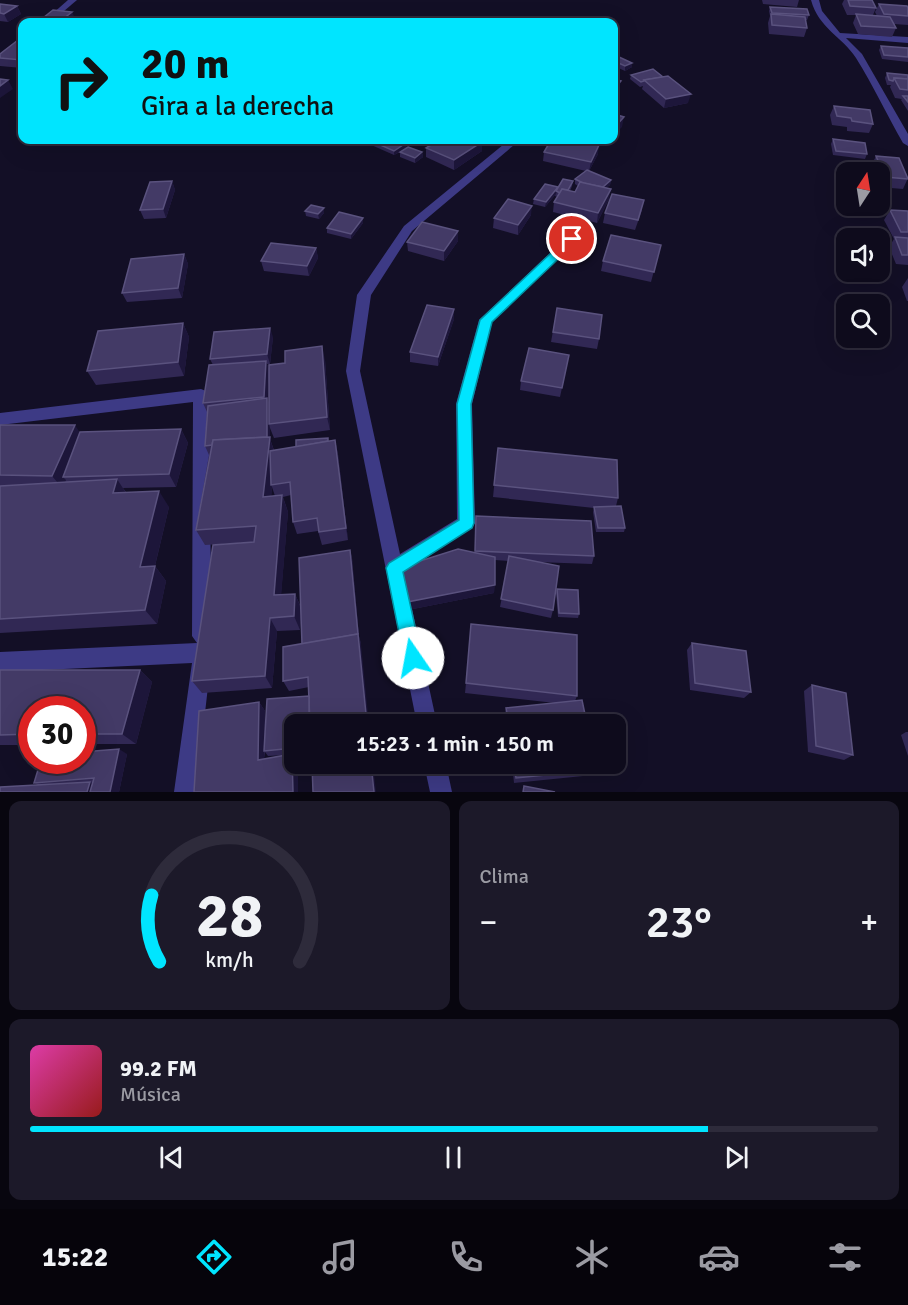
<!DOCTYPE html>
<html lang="es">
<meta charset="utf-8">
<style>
body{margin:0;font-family:Signika,sans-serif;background:#1c1929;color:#f1f3f6;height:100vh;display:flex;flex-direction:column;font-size:22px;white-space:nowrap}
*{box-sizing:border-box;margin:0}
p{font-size:20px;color:#9b9ba3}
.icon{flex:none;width:33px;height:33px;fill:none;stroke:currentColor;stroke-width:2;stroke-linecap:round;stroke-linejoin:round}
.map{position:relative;height:792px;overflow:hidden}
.details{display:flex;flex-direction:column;gap:9px;padding:9px;background:#08060f;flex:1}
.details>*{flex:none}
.banner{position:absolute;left:18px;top:18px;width:600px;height:126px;border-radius:12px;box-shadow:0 6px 24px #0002,0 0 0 2px #2e2b3b;background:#00e5ff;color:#111;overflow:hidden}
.needle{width:39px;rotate:12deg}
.buttons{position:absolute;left:836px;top:162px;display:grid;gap:12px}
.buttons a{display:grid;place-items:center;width:54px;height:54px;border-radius:12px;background:#0e0b1c;box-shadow:0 6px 24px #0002,0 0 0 2px #2e2b3b;font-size:30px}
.speed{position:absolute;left:18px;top:696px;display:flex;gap:12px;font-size:30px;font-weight:700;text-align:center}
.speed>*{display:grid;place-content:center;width:78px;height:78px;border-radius:50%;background:#0e0b1c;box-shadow:0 6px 24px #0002,0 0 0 2px #2e2b3b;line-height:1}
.speed .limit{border:9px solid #d22;background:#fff;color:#111}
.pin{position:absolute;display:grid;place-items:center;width:51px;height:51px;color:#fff;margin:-26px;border:3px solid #fff;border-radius:50%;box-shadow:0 2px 6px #0007}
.me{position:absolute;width:66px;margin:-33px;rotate:348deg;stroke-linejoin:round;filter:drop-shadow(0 0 4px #0008)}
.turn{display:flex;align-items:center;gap:21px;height:126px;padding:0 24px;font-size:27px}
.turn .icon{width:78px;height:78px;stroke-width:2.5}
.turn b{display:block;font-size:42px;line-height:51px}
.big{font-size:45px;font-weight:600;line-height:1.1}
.details .card{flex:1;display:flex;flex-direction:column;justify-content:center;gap:9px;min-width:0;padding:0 21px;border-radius:12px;background:#1c1929}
.details .dial{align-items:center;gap:0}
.dial svg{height:156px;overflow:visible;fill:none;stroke:#2e2b3b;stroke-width:7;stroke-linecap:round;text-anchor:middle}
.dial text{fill:#f1f3f6;stroke:none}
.song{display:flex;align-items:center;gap:18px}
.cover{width:72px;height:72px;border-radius:9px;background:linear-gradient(135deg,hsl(320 70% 55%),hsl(0 70% 35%))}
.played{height:6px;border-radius:3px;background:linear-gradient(90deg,#00e5ff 80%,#2e2b3b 80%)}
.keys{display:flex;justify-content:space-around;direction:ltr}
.heat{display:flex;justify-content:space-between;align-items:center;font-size:33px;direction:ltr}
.details .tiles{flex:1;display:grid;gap:9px;grid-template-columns:1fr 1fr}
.card:last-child{grid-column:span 2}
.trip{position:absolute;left:284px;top:714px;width:342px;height:60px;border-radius:12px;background:#0e0b1c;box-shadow:0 6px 24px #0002,0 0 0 2px #2e2b3b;font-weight:600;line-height:60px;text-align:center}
.tab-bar{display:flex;height:96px;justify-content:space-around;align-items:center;background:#06040b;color:#9b9ba3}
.tab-bar .icon{width:42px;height:42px}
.tab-bar .active{color:#00e5ff}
.tab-bar b{font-size:27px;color:#f1f3f6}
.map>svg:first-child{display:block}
</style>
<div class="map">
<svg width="908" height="792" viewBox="0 0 908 792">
<rect width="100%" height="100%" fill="#130f26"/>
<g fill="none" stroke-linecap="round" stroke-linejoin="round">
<g fill="#3d3a85" fill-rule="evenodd">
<path d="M68,0H77L51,22H43Z"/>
<path d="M811,0H819L822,11L840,33L908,37V43L846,38L862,54L908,134V146L903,143C887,115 873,85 856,58C842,36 819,29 811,0Z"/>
<path d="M509,140H520L412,231L371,295L360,371L400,554L457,519L456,404L479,320L568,236H576L578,239L492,322L472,404L475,523L472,528L404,572L437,724H417L346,371L357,295L404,226Z"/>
<path d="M201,389L206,391L208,395L212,636L209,643L205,644L209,646L212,653L209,660L206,661L210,669L196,792H174L192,663L0,672V652L197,643L192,636L193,402L0,425V413Z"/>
<path d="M424,764H446L452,792H430Z"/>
</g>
</g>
<g fill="#312854" fill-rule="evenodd">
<path d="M762,0H799L797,7L763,4Z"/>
<path d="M844,0H872L876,8L873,15L877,16L875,12L879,4L908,8V25L894,24L896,28L892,37L858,34L853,23L856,15H847L842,4Z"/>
<path d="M0,4L17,6L21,14L8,22L0,21Z"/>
<path d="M770,7L809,15L807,20H805L807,28L804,37L769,34L768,23L770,16L769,11Z"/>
<path d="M22,37V68L0,66V54Z"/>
<path d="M881,46L906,48L908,47V62L882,59L879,50Z"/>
<path d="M614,60L632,67L625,71L614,66Z"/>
<path d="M887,73L908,75V111L901,100L902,99L895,98L890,87L891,85H887L885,78Z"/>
<path d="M631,75L663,77L688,103L664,108L642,89L643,86L640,87L630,79Z"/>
<path d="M834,106L873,124L869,133L847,131V127L832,125L830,115Z"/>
<path d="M833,139L867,154L865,159L833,155L831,144Z"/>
<path d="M368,140L406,143V147L422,152L423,157L415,163L400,157V152L394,155L369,144Z"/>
<path d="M551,140H584L583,141L598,154L589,171L611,180L610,185L606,188L609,199L597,223L553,212L554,202L558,197L555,196L556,194L545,207L533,204L534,199L558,187L573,181L572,186L570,191L575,192L578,186L575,184V179L586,171L543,161L544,152Z"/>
<path d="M482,142V151L454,170L426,157V148Z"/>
<path d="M876,156L908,178L903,189L879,187V172H874L871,166Z"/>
<path d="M172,181L175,190L166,218L144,219L140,210Z"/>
<path d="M866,206H879L889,209L886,214L868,213Z"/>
<path d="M324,208V213L319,219L306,216L305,211Z"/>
<path d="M642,210L635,230L603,223L605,213Z"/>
<path d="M890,210L908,211V265L896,264L889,247L894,239L884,220Z"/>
<path d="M531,215L518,235L493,228L494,218Z"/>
<path d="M363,223L351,239L327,233V228Z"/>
<path d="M458,231V241L444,261L408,251L407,242Z"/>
<path d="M661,245L651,282L601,271L603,261Z"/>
<path d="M316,248L318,258L309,276L264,271L261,261Z"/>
<path d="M184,254L188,264L182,298L127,302L122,293Z"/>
<path d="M908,278V301H907L902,287Z"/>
<path d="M557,308L599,339L597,349L551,342Z"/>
<path d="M454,319L438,366L410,362V352Z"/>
<path d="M183,323L189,337L184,376L96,385L87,371Z"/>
<path d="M273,337L270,364H267L269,370L325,360L330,430L274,438L270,428V439L274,450L335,440L338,454L348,540L322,545L318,531L297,534L293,522L291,495L283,497L288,512L281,594H295L300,605L350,550L352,558L359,636L361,644L294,724V754H293L298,764V792H194L259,702L265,711V736L309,696V687L289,691L283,681L302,644L301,616L300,630L277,631L272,688L202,693L192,681L254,542L205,545L196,530L209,455L205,446L207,412L203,403L213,365L210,359ZM269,372V404L267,398ZM272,487L275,496H271ZM265,752L268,756L286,755L264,759Z"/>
<path d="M569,355L560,397L520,390L521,381Z"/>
<path d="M0,425L80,432L181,429L188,443L176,487L123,488L126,492L169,507L155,566L166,581L157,624L0,633Z"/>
<path d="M498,448L618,498L616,506L625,528L624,532H596L593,512L594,508L493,497Z"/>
<path d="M476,516L594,556L592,564L536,562L553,610L551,618L500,607L509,561L495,560L494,593L408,610L402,575L475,553Z"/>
<path d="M557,589L579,614L578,618L558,617L556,593Z"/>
<path d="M692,643L751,692L744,698L690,690L687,650Z"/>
<path d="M0,670H140L152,682L136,744H82V710H32V745H0Z"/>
<path d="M466,683L577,696L575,701L587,724H507L505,714L506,708L555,703L465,693Z"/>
<path d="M812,685L853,755L844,760L808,752L804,691Z"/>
<path d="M906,732H908V756L901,735Z"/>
<path d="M127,754L119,792L38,785L34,783Z"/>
<path d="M512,764H595L596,770L593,775L514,783Z"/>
</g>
<g fill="#1d163a">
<path d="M17,6L21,14L8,22L4,14Z"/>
<path d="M72,12L76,20L73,22H59Z"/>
<path d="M632,63V67L625,71V66Z"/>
<path d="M8,80L13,89L0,98V86Z"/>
<path d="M621,81L619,90L614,96V89Z"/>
<path d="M691,94L688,103L664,108L666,99Z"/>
<path d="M624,117L622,127L614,135V128Z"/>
<path d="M482,142V151L454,170V160Z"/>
<path d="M406,143L407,148L394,155V151Z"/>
<path d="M599,145L598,154L589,171L591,162Z"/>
<path d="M422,152L423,157L415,163V158Z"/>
<path d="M611,180L610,185L599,194L600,190Z"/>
<path d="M172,181L175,190L166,218L163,209Z"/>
<path d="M558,187L556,194L545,207L546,202Z"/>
<path d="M611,189L609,199L597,223L598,213Z"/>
<path d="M532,206L531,215L518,235V225Z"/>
<path d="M324,208V213L319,219L318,214Z"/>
<path d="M363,218V223L351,239V234Z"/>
<path d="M458,231V241L444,261V251Z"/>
<path d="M316,248L318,258L309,276L307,266Z"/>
<path d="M184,254L188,264L182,298L178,288Z"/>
<path d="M454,309V319L438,366V357Z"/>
<path d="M183,323L189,337L184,376L178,362Z"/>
<path d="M270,328L273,337L270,364L267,354Z"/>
<path d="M322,346L325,360L330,430L327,417Z"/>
<path d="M266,361L269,370L267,407L264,397Z"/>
<path d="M267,398L271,408L269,424L270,428V439L275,454L271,485L272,487L270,513L263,497L267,438Z"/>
<path d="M75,425L84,439L63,477L66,480L63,489L52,476Z"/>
<path d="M181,429L188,443L176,487L169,474Z"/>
<path d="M335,440L338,454L348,540L346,528Z"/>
<path d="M117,479L128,496L113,493Z"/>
<path d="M159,491L169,507L151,582L140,567Z"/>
<path d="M282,495L288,512L280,609L274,595Z"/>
<path d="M350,550L352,558L359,636L361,644L369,724H367Z"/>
<path d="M155,566L166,581L157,624L145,610Z"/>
<path d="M495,585L494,593L408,610L407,602Z"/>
<path d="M295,594L301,608L300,630L294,616Z"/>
<path d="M270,618L277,631L272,688L265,676Z"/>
<path d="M140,670L152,682L136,744L122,734Z"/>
<path d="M259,702L265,711L264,767L258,760Z"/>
<path d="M119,749L127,754L119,792H110Z"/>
<path d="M292,754L294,756V764H298V792H293Z"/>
<path d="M371,764H373L376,792H374Z"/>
<path d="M90,782L99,786L97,792H87Z"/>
</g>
<g fill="#433a66" stroke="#5a527e" stroke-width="1.5">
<path d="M848,0H872L876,8L850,6Z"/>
<path d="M0,4L17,6L4,14L0,13Z"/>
<path d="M879,4L907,6L908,8V16L884,14Z"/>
<path d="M770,7L807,9L809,15L772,13Z"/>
<path d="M53,10L72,12L59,22H38Z"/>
<path d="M771,14L805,17L807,28L772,25Z"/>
<path d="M856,14L890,17L896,28L861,26Z"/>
<path d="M22,37V60L0,58V54Z"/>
<path d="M881,46L908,48V57L884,55Z"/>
<path d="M619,57L632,63L625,66L614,61V60Z"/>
<path d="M653,69L663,77L644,80V81L641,82L631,75Z"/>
<path d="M887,73L908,75V79L894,78L893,81L889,80Z"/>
<path d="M668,76L691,94L666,99L644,80Z"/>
<path d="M894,78L908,79V90L900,89Z"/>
<path d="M0,79L8,80L0,86Z"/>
<path d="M614,79L621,81L614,89Z"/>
<path d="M903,96H908V102Z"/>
<path d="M834,106L870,110L873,124L852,121L851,118L837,116Z"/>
<path d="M614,114L624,117L614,128Z"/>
<path d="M833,139L865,143L867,154L836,151Z"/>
<path d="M369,140H398L406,143L394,151Z"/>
<path d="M439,140H476L482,142L454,160L426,148Z"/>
<path d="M551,140H575L599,145L591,162L544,152Z"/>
<path d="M408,147L422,152L415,158L400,152Z"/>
<path d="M876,156L899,158L908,179L885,177Z"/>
<path d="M587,170L611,180L603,187L583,183L575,179Z"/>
<path d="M563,179L573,181L568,190L562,189L560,193L556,191Z"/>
<path d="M172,181L163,209L140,210L150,182Z"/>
<path d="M580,182L611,189L598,213L554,202L562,189L575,192Z"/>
<path d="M545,184L558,187L546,202L534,199Z"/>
<path d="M612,194L644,200L638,220L605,213Z"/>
<path d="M879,195L883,196L889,209L871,208L870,206H879Z"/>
<path d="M508,199L532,206L518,225L494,218Z"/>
<path d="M311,205L324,208L318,214L305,211Z"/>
<path d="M890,210L908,211V232H901Z"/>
<path d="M339,212L363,218L351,234L327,228Z"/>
<path d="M422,222L458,231L444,251L407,242Z"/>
<path d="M611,235L661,245L654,272L603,261Z"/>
<path d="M895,237L908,238V255H902Z"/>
<path d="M271,243L316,248L307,266L261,261Z"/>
<path d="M184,254L178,288L122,293L131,259Z"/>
<path d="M427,305L454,309L438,357L410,352Z"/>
<path d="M557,308L602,315L599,339L553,332Z"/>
<path d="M183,323L178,362L87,371L98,331Z"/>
<path d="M270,328L267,354L210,359L214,332Z"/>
<path d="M322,346L327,417L269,424V365L285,363V351Z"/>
<path d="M529,348L569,355L562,388L521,381Z"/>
<path d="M266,361L264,397L203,403L209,365Z"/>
<path d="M267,398V437L213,440L212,445L205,446L208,406Z"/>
<path d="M0,425H75L52,476L0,475Z"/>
<path d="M181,429L169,474L63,477L80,432Z"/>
<path d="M270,437L263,497L282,495L274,595L295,594L294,616L270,618L265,676L192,681L213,545L254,542L256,526L196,530L213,440Z"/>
<path d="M328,438V441L296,447V440Z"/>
<path d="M335,440L346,528L319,532L317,518L293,522L290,482L271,485L270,451Z"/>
<path d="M498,448L617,460L618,498L494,485Z"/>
<path d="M117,479L113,493L159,491L140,567L155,566L145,610L0,619V486Z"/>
<path d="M621,506L625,528H598L594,507Z"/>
<path d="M476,516L591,521L594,556L475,551Z"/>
<path d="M458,549L495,557V585L407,602L401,567Z"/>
<path d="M350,550L358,634L302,644L299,558Z"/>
<path d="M509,556L559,566L553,610L501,599Z"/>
<path d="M557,589L578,590L579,614L559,613Z"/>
<path d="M471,624L577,635V696L466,683Z"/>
<path d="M358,634L367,724H310L308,677L283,681V647Z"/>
<path d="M692,643L746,651L751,692L695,683Z"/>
<path d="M0,670H140L122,734H82V710H32V734L0,735Z"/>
<path d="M812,685L846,693L853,755L816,746Z"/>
<path d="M309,696V724H294V748L264,751L267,699Z"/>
<path d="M582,700L587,724H509L506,708Z"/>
<path d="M259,702L258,760L292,754L293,792H194L199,711Z"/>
<path d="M119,749L110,792H90L94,778L34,783L41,760H82V752Z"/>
<path d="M312,764H371L374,792H313Z"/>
<path d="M514,764H595L596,770L516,778Z"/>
<path d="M90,782L87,792H0V787Z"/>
<path d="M524,786L555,792H523Z"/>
</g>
<path fill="#00e5ff" stroke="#0095a6" stroke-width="1.5" d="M572,236L578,239L576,242L492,322L471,404L474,523L472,528L403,572L422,658L419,664L413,667L407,664L404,658L386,568L389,563L459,520L457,404L480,320L568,237Z"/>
</svg>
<div class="buttons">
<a><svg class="needle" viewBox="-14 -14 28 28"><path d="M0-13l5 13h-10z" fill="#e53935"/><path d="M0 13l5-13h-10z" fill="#9b9ba3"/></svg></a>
<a><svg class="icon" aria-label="sound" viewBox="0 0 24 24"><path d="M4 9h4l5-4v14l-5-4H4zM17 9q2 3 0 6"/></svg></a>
<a><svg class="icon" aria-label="search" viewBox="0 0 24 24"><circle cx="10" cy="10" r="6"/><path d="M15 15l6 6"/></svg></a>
</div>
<div class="speed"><div class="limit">30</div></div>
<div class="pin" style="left:572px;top:239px;background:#d93025"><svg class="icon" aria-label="arrive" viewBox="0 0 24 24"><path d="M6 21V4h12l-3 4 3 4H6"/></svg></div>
<svg class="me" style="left:413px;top:658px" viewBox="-20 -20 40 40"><circle r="19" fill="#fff"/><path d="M0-13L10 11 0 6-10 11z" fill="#00e5ff"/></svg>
<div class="trip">15:23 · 1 min · 150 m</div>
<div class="banner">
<div class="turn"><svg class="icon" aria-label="right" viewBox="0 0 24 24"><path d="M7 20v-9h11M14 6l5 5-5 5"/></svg><div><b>20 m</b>Gira a la derecha</div></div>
</div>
</div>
<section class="details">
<div class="tiles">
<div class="card dial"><svg viewBox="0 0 100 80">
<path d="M14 69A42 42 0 1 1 86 69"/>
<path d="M14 69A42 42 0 0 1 10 35" stroke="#00e5ff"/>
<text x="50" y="56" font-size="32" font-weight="700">28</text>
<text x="50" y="72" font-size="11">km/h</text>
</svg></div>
<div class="card"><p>Clima</p>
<div class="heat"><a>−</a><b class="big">23°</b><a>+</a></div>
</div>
<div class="card">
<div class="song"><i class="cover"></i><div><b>99.2 FM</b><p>Música</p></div></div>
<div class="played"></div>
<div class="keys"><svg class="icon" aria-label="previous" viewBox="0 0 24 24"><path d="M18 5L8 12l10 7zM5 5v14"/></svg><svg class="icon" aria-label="pause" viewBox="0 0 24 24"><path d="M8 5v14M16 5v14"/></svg><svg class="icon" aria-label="next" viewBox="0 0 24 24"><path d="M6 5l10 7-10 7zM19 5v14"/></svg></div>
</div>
</div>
</section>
<nav class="tab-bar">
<b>15:22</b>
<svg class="icon active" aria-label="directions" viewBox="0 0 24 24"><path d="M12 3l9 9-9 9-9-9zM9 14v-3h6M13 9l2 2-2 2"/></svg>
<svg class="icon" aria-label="music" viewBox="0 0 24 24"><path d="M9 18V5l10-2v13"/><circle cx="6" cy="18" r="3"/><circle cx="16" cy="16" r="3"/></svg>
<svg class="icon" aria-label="phone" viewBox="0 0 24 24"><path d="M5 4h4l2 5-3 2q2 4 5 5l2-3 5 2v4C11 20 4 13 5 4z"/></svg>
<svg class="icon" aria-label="climate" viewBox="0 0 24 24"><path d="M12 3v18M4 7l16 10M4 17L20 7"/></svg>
<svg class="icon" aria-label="car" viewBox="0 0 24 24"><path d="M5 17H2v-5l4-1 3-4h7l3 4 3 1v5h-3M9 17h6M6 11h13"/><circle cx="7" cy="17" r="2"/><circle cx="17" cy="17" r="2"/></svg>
<svg class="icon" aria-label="filters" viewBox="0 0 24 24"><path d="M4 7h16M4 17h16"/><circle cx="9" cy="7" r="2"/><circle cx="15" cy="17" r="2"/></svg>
</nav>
